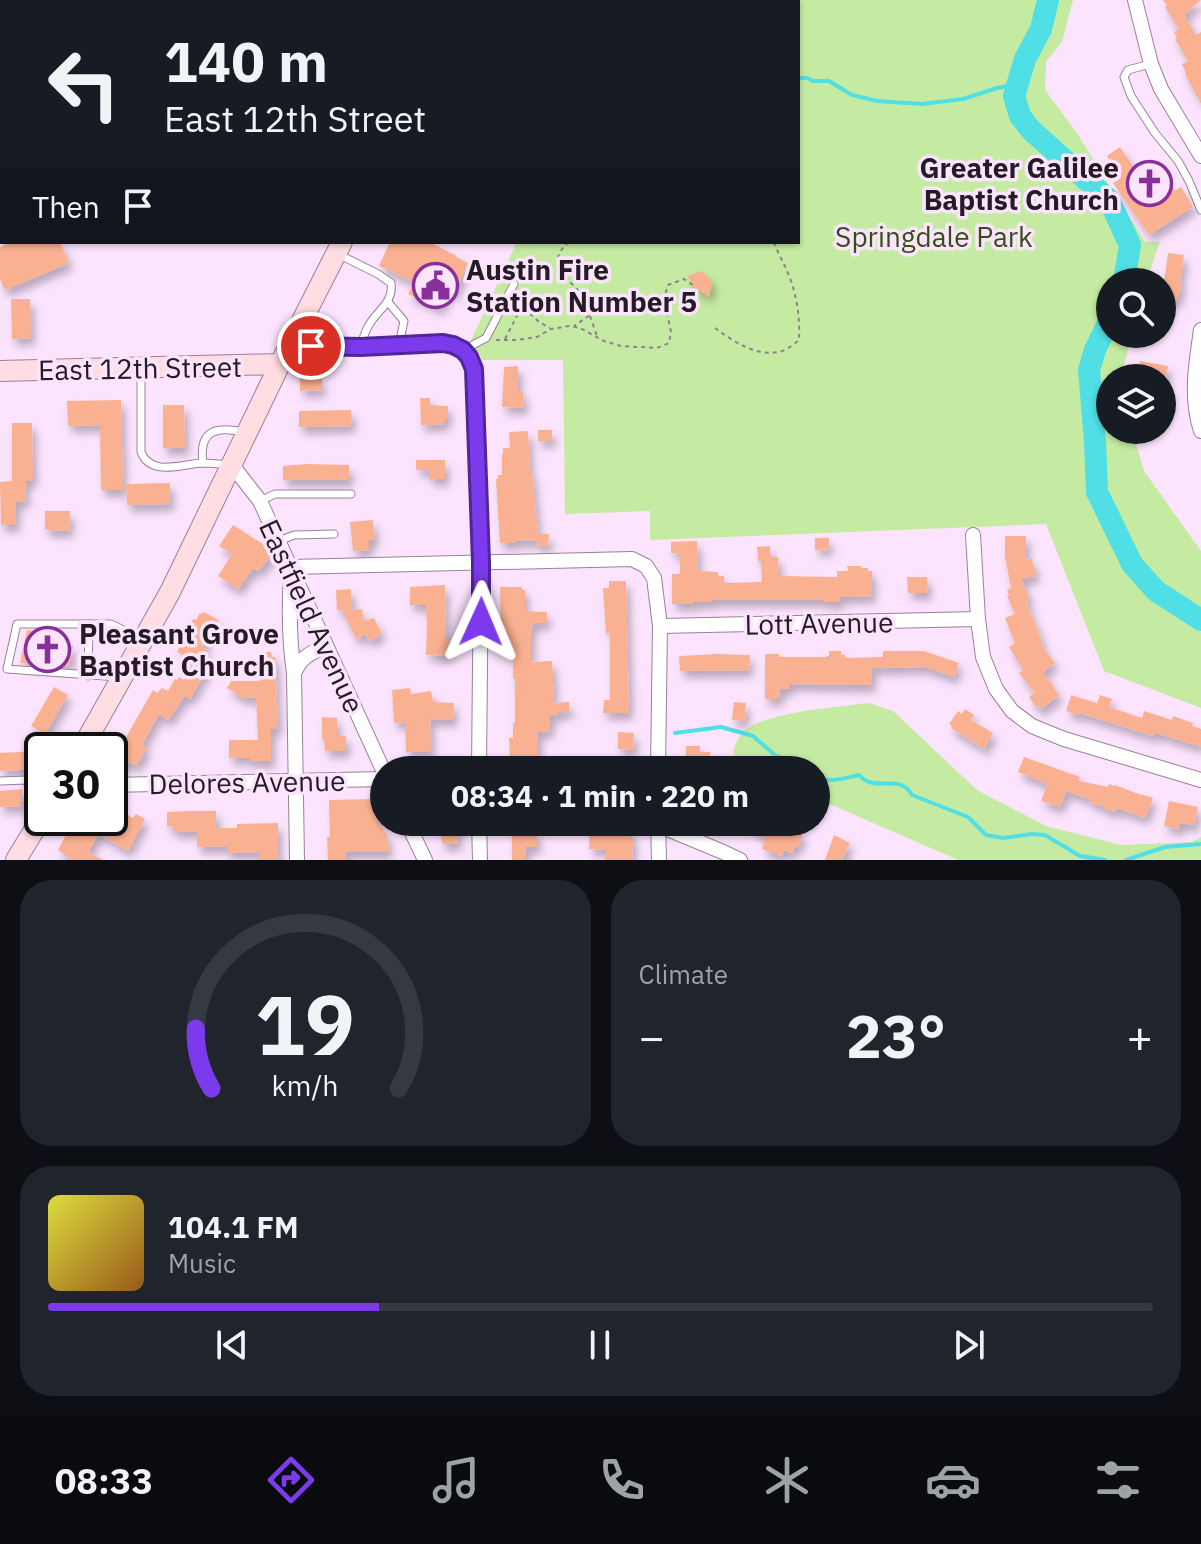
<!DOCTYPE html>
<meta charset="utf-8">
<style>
body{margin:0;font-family:"IBM Plex Sans",sans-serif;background:#20242c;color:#f1f3f6;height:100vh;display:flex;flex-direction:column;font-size:30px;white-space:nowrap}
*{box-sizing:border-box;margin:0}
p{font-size:26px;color:#9ea1a6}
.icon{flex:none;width:44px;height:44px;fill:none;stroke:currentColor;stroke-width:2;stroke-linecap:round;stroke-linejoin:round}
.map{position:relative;height:860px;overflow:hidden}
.drawer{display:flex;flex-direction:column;gap:20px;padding:20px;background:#0d0f14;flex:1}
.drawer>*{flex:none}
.guide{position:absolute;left:0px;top:0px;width:800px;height:244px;box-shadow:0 2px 6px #0004;background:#171b24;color:#f1f3f6;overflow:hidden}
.controls{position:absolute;left:1096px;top:268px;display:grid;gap:16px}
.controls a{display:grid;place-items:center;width:80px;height:80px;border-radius:50%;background:#171b24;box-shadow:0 2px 6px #0004;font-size:40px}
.speed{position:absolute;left:24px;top:732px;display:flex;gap:16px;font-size:40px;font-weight:700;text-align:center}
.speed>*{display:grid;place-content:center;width:104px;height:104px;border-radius:50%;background:#171b24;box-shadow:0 2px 6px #0004;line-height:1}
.speed .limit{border:4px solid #111;border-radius:12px;background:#fff;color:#111}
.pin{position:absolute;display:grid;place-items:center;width:68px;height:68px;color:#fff;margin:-34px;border:4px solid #fff;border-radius:50%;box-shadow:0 2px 8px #0007}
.me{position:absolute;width:88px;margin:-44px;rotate:1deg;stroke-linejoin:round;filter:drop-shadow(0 0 6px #0008)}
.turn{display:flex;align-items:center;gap:28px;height:168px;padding:0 32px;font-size:36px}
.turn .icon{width:104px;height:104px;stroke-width:2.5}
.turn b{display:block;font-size:56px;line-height:68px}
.then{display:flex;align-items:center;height:76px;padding:0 32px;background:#0003;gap:16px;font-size:30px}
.big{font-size:60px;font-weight:800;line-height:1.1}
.drawer .tile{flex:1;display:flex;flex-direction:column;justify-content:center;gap:12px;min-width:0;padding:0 28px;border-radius:32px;background:#20242c}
.drawer .dial{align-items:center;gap:0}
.dial svg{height:208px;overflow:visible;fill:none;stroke:#363941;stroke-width:7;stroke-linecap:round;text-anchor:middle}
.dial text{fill:#f1f3f6;stroke:none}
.song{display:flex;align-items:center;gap:24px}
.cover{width:96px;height:96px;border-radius:12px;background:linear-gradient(135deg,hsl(60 70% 55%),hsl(30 70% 35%))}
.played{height:8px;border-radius:4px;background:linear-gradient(90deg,#7c3aed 30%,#363941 30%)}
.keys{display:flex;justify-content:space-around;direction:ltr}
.heat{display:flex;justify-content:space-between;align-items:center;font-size:44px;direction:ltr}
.drawer .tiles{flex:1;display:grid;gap:20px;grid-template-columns:1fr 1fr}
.tile:last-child{grid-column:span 2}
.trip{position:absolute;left:370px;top:756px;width:460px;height:80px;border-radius:40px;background:#171b24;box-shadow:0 2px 6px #0004;font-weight:800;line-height:80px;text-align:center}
.menu{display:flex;height:128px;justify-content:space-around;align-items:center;background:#090b0e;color:#9ea1a6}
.menu .icon{width:56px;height:56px}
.menu .on{color:#7c3aed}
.menu b{font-size:36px;color:#f1f3f6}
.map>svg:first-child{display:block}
</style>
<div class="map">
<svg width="1201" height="860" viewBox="0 0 1201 860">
<defs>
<filter id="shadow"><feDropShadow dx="4" dy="7" stdDeviation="4" flood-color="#0004"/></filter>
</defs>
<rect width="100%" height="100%" fill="#fce4fe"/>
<g fill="#c5eba2">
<path d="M556,0H1073L1062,42L1046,62L1045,90L1077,133L1145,242H1160L1146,282H1110V334H1132L1121,378H1110V430H1132L1144,471L1201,551V708L1104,671L1046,524L650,540V511L565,514L563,360H482L471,340L517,242H798V2H557Z"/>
<path d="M869,703L893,711L977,790L1046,826L1121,845L1192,842L1201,837V860H958L816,798V770H743L740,768L733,752C736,743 738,737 745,730C768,712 838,707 869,703Z"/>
</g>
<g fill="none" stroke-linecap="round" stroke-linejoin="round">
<g stroke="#4fdfe5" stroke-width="4">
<path d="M798,78H807L813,81H829L852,95L877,101L922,104L963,99L997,88L1017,84"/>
<path d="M675,733L721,727L753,736L776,756L806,766L810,770"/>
<path d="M816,776C830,784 844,778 859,775C876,794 899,772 912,795L968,817L986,835L1003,838L1032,834L1045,835L1080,856L1105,860"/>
<path d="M1126,860L1165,847L1201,844"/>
</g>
<g stroke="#4fdfe5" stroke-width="22">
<path d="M1048,0L1041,29L1025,59L1014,96L1020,116L1031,130L1109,200L1130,245L1124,282"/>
<path d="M1110,319L1095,350L1089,370L1095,441L1097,492L1132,564L1156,591L1201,620"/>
</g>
</g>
<g fill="#fab191" filter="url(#shadow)">
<path d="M1163,0H1201L1184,15L1196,35L1201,32V104L1185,74L1186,73L1182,64L1188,61L1175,39L1177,38L1174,32L1179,29L1165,7L1167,6Z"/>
<path d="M1120,147L1135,169L1140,166L1159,196L1173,187L1175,191L1181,187L1193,207L1149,235L1113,183L1121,178L1107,156Z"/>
<path d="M12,242H60L69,263L5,290L0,279V247Z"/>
<path d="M390,242H429L457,256L456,257L468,263L454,294L449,292L447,294L440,309L408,294L414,282L379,266Z"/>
<path d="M1168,253L1184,255L1180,284H1182L1177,301L1162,298V282H1164Z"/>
<path d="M702,271L712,281L709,297L696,288L687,276Z"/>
<path d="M11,299H30L31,338L12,339Z"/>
<path d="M1140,361L1168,366L1166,378H1136Z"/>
<path d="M518,366V392H523L524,408L502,407L504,367Z"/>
<path d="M300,375H317L316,379H322V390L300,391Z"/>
<path d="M420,398H430V405L448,406V418H445V424L421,425Z"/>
<path d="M121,400L123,490H101L100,425L68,426L67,401Z"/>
<path d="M163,405H184L185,448H163Z"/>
<path d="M351,410L352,426L299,427V411Z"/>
<path d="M12,423H32L33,481H25L26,501L16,502V525H1L0,482L12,481Z"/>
<rect x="538" y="430" width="14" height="11"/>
<path d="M528,431L530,473H532L538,534H549L548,546H538L537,541L515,540L516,543H500L496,479H498V475H502V454H503V448H510L509,432Z"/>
<path d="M416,460H445V479H429V470H416Z"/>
<path d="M307,464L349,465V480H283V466Z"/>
<path d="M170,483V504L127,505L126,484Z"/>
<path d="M45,511H70L69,531L45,530Z"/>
<path d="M373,520L375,540H369V550L353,551L350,522Z"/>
<path d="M233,525L269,548L273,554L258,571L253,568L238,589L218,576L232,554L219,546Z"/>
<path d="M1005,536H1026V560L1032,559L1036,576L1021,579L1030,599L1026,600L1043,644L1041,645L1055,663L1043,672L1059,695L1041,709L1038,705L1036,707L1029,697L1035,693L1019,673L1023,670L1009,647L1015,643L1005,618L1015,614L1007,596L1009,595L1007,590L1011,588L1005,557Z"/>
<path d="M815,538H829V549L815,550Z"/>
<path d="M697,541L698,571L718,572V576H724V583L762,582L761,561H758L757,547L770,546V557H778L779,576L837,577V571H848L847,566H861V568H868V571H872V596L840,597V602H824V600H712V602H694V604H672V574H680V553H671V542Z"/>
<path d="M907,577H927L928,593H908Z"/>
<path d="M609,581H626L629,713H603L604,700H610V633H606L603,588H609Z"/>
<path d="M445,585L446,640H449L448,656L426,655L427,624L426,605H410V587Z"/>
<path d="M500,587H522V590H525V611L547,612V623H533L531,634V662L552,661L554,703L569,702V712H557L556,716H550V731L538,732V756L510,757L509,738H513V723H515V679H513V655H506V628H501Z"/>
<path d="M351,589L352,610L362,609L364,621L374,618L382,634L369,641L366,634L356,639L342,610H337L336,590Z"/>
<path d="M204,612L218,620L202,647L207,650L204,656L212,661L190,699L185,696L168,720L159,714L142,745L147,748L136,766L127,761L124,766L111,759L123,738L125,739L153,690L157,693L162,688L168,691L175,679L177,680L179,677L184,680L194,661L177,652L193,619L196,620L200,613L202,614Z"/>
<path d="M27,630L48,633L47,640L73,646L69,666L43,660L41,665L20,663Z"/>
<path d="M829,651H841V655H845V658L883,657V651H924L959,663L954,677L924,667L872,668V685L789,684L790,689H779L780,699H765V654H779V657H827V656H829Z"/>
<path d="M260,652H271L272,657H275L278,729H271V761H250V758H229V740H258L256,697L243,698L227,688L231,681H260Z"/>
<path d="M717,654L750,655L749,670L680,671L679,656Z"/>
<path d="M54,687L68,695L45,734L31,726Z"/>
<path d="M410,688L411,694L431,691L433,702L454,703L453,720L430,719L431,752H406L405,722L394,723L392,690Z"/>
<path d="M1071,695L1097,703L1100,695L1112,699L1109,707L1142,718L1144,711L1172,720L1173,716L1193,723L1192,726L1201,729V747L1160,734L1154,733L1153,736L1079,713V715L1066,711Z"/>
<path d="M734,702L746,703L744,721L732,720Z"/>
<path d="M965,709L974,715L971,720L993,733L984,749L951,728L952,726L949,724L958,711L962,714Z"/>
<path d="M322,717L337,718V736H346V751H325L324,739H322Z"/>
<path d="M618,732L634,733L633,750L618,749Z"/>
<path d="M686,746H700V752H710V769H686Z"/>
<path d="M38,751L39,769L0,771V753Z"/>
<path d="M1024,757L1080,777L1079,781L1108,787L1109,784L1114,786L1115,785L1141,795V794L1153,798L1145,818L1117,808L1115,812L1103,808V806L1090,803L1091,800L1066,791L1060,807L1041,801L1047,784L1018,772Z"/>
<path d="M22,789V806L0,807V791Z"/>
<path d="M373,799V803H378V826H383V833H387L389,852H346V860H328L327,837H330L329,800Z"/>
<path d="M1169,801L1198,807L1194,825L1180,823V829L1164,826Z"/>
<path d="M192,811H216V828H237V824L278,823V860H259V852L227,853V846L197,847V831L174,832L173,826H167V812Z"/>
<path d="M126,814L133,818L136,814L145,819L128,851L99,834L88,852L103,860H72L58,850L75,818H95L116,831Z"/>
<path d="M439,822H458V844H442Z"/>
<path d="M746,822H774L803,833L798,847L795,846L792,853L784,850L782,856L762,849L765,840Z"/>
<path d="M512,825H528V831H537V847H526V860H512Z"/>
<path d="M590,828L632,830L631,837L633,838L632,860H606V850L589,849Z"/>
<path d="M834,835L850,843L842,860H825Z"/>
</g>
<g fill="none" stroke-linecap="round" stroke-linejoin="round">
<defs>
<g id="lane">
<path d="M1150,64L1128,70L1124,77L1131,96L1155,133L1178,161L1189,181L1201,210"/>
<path d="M338,254L378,274L391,283C394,303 377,310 369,325C365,331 363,339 361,345"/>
<path d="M388,302L404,321L399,345"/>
<path d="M463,350L486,338L514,284"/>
<path d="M141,368V452C151,477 182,464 202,463C211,463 220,464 229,465"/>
<path d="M203,463C198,428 219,426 246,433"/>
<path d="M260,501L275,494H351"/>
<path d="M279,541L294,535L334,534"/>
<path d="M88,676L89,624"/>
<path d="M119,677L7,669L17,624H111L142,639"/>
<path d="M0,781L28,780L42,786"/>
</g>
<g id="street">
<path d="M1135,0L1151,64L1161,89L1201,156"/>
<path d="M1201,330C1196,364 1190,398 1201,431"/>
<path d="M293,338L311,346L360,347L443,343L453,345L466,353L474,369L481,562L479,770"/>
<path d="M232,465L260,501L384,772"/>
<path d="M973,535L978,619L983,657L996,689L1012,711L1032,726L1064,739L1201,780"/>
<path d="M291,567L632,559L646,566L654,578L660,626L658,770"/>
<path d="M291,573C289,606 289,640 294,673L297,860"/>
<path d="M660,626L978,619"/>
<path d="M294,673C302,656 309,654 326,646"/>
<path d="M110,785L384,779"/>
<path d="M407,822L425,860"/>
<path d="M479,822L480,860"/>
<path d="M658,822L659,860"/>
<path d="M658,825L723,852L740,860"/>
</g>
<g id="secondary">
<path d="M460,2L461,0"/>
<path d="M0,371L280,364"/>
<path d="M81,750L170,592L280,364L342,242"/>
<path d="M16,860L42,817"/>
</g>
</defs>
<use href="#lane" stroke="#988199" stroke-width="9"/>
<use href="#street" stroke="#988199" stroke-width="16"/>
<use href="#secondary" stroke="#988199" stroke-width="22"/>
<g stroke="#918092" stroke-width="2" stroke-dasharray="4 4" stroke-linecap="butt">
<path d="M569,242C543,263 569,279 583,296C587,302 589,308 590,315L574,326"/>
<path d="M590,316L597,336"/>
<path d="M715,328C734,342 758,358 782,351C788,349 794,344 799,340C800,316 797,294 787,271C783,261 777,252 774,242"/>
<path d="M505,339L522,306L539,322L550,328"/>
<path d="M496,340H517L537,337L551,329L569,326L580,328L604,341L621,346L657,348L669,343L671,332L664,298L668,285L684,279L693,285"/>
</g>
<use href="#lane" stroke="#fff" stroke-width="7"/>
<use href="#street" stroke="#fff" stroke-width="14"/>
<use href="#secondary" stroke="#ffdde3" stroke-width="20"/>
</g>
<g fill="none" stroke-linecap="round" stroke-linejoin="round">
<defs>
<path id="route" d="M311,346L360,347L443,343L453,345L463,350L469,357L474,369L481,562V622"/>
</defs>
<use href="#route" stroke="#51269a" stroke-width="20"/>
<use href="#route" stroke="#7c3aed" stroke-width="14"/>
</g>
<defs>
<symbol id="church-ring" viewBox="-11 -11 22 22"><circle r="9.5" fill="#fce4fe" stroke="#892f9b" stroke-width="1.5"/><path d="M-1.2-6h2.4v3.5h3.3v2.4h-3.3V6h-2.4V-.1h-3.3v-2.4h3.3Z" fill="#892f9b"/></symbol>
<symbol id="civic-ring" viewBox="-11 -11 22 22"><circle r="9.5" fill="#fce4fe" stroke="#892f9b" stroke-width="1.5"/><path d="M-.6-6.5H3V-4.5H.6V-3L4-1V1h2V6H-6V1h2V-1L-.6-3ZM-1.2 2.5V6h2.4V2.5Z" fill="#892f9b"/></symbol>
</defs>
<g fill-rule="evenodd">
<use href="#church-ring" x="1124" y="158" width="51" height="51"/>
<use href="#civic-ring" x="410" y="260" width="51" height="51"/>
<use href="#church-ring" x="22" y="624" width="51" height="51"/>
</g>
<g text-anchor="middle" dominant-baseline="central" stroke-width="7" stroke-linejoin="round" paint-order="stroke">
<g font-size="28" font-weight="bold" fill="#241b25" stroke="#fce4fe" text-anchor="start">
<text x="1119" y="167" text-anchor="end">Greater Galilee<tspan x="1119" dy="32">Baptist Church</tspan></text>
<text x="466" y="269">Austin Fire<tspan x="466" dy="32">Station Number 5</tspan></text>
<text x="79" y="633">Pleasant Grove<tspan x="79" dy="32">Baptist Church</tspan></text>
</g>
<g font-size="28" fill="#355015" stroke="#fce4fe">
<text x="934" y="236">Springdale Park</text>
</g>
<g font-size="28" fill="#241b25" stroke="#fce4fe">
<text transform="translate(140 368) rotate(-1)">East 12th Street</text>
<text transform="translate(312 616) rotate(65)">Eastfield Avenue</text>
<text transform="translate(819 623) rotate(-1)">Lott Avenue</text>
<text transform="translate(247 782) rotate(-1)">Delores Avenue</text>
</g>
</g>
</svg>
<div class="controls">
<a><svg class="icon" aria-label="search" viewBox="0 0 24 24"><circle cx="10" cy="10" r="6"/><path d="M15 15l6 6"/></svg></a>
<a><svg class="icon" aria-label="layers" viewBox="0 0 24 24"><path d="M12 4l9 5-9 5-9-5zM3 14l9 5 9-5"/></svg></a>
</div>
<div class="speed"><div class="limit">30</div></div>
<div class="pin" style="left:311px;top:346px;background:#d93025"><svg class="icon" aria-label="arrive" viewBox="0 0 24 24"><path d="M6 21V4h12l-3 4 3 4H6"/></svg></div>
<svg class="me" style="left:481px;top:622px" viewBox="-20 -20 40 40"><path d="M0-17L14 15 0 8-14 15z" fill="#7c3aed" stroke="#fff" stroke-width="4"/></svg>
<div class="trip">08:34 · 1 min · 220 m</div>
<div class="guide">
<div class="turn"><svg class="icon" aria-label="left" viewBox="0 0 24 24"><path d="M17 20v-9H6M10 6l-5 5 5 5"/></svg><div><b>140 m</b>East 12th Street</div></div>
<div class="then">Then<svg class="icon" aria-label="arrive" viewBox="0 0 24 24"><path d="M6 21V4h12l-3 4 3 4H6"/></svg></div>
</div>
</div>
<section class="drawer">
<div class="tiles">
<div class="tile dial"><svg viewBox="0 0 100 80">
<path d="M14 69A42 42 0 1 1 86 69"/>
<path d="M14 69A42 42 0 0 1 8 46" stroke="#7c3aed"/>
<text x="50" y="56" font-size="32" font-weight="700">19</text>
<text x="50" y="72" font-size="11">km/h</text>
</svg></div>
<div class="tile"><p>Climate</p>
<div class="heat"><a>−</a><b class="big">23°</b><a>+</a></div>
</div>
<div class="tile">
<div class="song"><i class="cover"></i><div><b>104.1 FM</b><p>Music</p></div></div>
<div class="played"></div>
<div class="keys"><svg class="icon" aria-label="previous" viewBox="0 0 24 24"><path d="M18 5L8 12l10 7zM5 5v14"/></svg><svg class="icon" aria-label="pause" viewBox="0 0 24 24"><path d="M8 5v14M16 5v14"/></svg><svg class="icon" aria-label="next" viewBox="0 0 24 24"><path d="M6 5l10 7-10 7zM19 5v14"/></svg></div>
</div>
</div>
</section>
<nav class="menu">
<b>08:33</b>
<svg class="icon on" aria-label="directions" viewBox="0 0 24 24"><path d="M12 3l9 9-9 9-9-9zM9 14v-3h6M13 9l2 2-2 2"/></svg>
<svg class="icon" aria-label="music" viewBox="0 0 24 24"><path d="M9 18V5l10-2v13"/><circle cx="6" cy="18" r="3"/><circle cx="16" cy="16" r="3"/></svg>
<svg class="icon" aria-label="phone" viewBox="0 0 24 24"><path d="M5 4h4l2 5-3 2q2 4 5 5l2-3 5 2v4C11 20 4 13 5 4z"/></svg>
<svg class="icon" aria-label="climate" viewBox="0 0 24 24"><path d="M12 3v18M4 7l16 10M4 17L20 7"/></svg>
<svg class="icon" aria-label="car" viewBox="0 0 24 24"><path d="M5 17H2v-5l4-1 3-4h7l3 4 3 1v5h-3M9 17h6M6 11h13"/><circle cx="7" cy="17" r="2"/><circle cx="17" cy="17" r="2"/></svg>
<svg class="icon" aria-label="filters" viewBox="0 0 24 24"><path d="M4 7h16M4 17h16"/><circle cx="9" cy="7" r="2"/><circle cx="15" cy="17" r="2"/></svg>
</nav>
